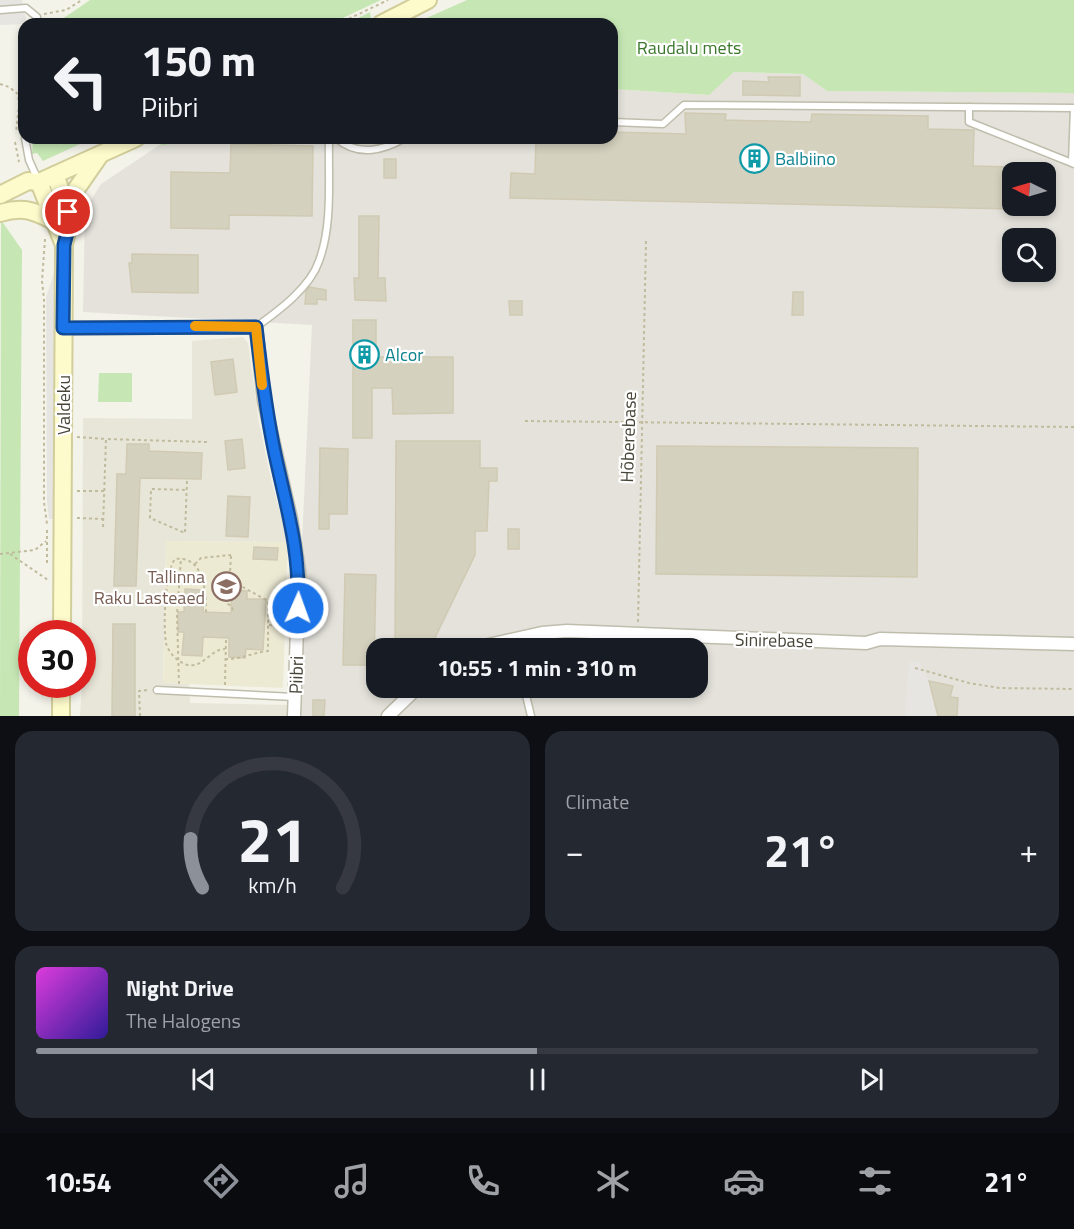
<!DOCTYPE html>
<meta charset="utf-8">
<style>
body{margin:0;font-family:"Titillium Web",sans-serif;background:#242831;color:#f1f3f6;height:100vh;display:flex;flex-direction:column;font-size:22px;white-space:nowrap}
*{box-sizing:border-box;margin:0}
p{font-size:20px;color:#9ea1a6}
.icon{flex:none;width:33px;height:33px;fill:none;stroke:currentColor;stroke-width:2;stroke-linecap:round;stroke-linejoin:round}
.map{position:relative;height:716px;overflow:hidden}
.drawer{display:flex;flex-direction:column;gap:15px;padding:15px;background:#0d0f14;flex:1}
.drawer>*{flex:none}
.banner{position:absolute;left:18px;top:18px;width:600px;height:126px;border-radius:18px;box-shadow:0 3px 9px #0003;background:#171b24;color:#f1f3f6;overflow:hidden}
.needle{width:39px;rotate:275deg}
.controls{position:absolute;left:1002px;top:162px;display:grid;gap:12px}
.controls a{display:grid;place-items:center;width:54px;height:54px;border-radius:12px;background:#171b24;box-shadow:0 3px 9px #0003;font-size:30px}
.speed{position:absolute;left:18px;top:620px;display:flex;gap:12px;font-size:30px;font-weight:700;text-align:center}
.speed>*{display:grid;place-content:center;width:78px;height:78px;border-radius:50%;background:#171b24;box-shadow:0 3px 9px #0003;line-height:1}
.speed .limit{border:9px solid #d22;background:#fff;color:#111}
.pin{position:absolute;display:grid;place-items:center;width:51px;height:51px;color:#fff;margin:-26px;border:3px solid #fff;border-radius:50%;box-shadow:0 2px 6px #0007}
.me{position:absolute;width:66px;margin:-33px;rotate:2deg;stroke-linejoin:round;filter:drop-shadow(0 0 4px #0008)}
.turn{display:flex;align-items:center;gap:21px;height:126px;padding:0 24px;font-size:27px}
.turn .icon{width:78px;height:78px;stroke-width:2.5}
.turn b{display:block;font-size:42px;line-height:51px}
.big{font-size:45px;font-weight:700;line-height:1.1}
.drawer .card{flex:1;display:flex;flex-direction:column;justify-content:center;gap:9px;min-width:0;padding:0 21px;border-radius:18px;background:#242831}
.drawer .dial{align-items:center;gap:0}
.dial svg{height:156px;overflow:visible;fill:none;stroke:#363941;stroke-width:7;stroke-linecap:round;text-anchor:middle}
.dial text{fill:#f1f3f6;stroke:none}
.song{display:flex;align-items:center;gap:18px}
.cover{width:72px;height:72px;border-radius:9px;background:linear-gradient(135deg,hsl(300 70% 55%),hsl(250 70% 35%))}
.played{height:6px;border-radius:3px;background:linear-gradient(90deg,#8c9099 50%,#363941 50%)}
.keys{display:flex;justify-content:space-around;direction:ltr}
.heat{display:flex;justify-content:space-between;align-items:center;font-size:33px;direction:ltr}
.drawer .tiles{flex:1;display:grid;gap:15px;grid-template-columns:1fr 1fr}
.card:last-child{grid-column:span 2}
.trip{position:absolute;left:366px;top:638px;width:342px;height:60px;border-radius:18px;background:#171b24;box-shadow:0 3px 9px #0003;font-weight:700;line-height:60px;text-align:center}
.menu{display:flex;height:96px;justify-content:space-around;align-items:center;background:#090b0e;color:#9ea1a6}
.menu .icon{width:42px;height:42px}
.menu .selected{color:#8c9099}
.menu b{font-size:27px;color:#f1f3f6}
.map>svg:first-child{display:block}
</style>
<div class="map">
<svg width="1074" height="716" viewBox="0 0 1074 716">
<rect width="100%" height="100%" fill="#f4f3ea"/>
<path fill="#e8e6d8" d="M243,337L248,343L259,423L271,479L288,542L166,541L163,683L189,684L190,703L288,705V716H80L82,684L83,418L192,419V341Z"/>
<path fill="#e4e2db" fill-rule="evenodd" d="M734,72L803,74L827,91L1074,93V716H294L312,325L83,312L85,210L101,184L158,146L210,138H612V89L708,95ZM1012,172H1046V206H1012ZM1012,238H1046V272H1012ZM376,648H698V687H376Z"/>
<path fill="#edead4" d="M166,541L288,542L283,688L163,683Z"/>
<g fill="#c6e7b4">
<path d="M90,0H381L330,24H55Z"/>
<path d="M467,0H1074V93L827,91L803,74L734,72L709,95L612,89V24H413Z"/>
<path d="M370,12L371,19L363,24H346Z"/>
<path d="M33,138H93L43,161L37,153L32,154Z"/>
<path d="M173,138H210L158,146Z"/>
<path d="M1,220L22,250L19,716H0Z"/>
<path d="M99,373H132V402H98Z"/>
</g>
<g fill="#e6e5e1">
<path d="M0,0H22L27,24L0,25Z"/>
<path d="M58,271L57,519H49L47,501L46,297L54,274Z"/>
<path d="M909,661L920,662L929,681L936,716H905Z"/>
</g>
<g fill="#d5d1bf" stroke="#d0cab3" stroke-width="1.5">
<path d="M768,77H800V96L743,95V81L769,82Z"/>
<path d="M685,113L726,114L725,120L811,122L812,114L928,116V129L974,130L973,166L1012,167V209L510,198L511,173L535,174L536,138H612V132L686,134Z"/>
<path d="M231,144L313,146L312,216L229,215V229L171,228V172L230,173Z"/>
<rect x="384" y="159" width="12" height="19"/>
<path d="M359,216H379L378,278H385L386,301L355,300L354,278H359Z"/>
<path d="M132,254L198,255V293L132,292L129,263H132Z"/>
<path d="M309,287L326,290V300L317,299V304H305L306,292Z"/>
<path d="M793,292H803V315H792Z"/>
<path d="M509,301H522V315H510Z"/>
<path d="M353,320H376V357H453V413L393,414L392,388H372V438H353Z"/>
<path d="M233,359L237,392L215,395L211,362Z"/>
<path d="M242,439L245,468L228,470L225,441Z"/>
<path d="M396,441H480V468H497V481H489L487,531H475V555L430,648H395Z"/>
<path d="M127,444H149V451L202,453L201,479L140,478L136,586H114L117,474H126Z"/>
<path d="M657,446L918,448L917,577L656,574Z"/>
<path d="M320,448L348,449L347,514H329V529H319Z"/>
<path d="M228,496L250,497L248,537L226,536Z"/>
<rect x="508" y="529" width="11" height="20"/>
<path d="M254,547L278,548L277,560L253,559Z"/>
<path d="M345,574L376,575L374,665H343Z"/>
<path d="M185,589L204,590L203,612L231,613L232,590L247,591V599H266L263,650L246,649L245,658L229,657V638L203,637L202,656L182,655L184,632H178V612H184Z"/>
<path d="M113,624H135V716H112Z"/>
<path d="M929,681L953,686L950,697L958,698L957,716H938Z"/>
<path d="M313,700H325L324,716H313Z"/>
</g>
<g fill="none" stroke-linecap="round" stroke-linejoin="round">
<defs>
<g id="lane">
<path d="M0,10L26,8L37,17L36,24"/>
<path d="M969,107V122L1072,163"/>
<path d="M612,122L663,124L684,105L1074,108L1072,163L1074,164"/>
<path d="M25,138L29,160L38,180"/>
<path d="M336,138C358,157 382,151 405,138"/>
<path d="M256,327C278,311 310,288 319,261C333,224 328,177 329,138"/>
<path d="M634,648L637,634"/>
<path d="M524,687L531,716"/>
<path d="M639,687L640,689"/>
<path d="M157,690L294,697"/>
</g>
<g id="street">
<path d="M63,328L256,327L264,401L291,519L299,571L294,716"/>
<path d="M475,648L542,633L567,631L866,643L880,639L1074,644"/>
<path d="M388,716L418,687"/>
</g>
<g id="secondary">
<path d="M381,24L428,0"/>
<path d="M55,175C64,198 71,216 65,241"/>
<path d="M39,182L64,245L62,633"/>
<path d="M0,195L28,181L39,182L136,138"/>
<path d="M68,212L77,188L100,155"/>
<path d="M0,213C24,206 36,211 57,223"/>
<path d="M61,716V684"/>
</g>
</defs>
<use href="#lane" stroke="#bfbdac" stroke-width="9"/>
<use href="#street" stroke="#bfbdac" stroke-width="15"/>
<use href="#secondary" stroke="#d2ce9b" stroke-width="20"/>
<g stroke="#c1bb9e" stroke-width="2" stroke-dasharray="3 3" stroke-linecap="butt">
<path d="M44,14L66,10L82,0"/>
<path d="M338,24L388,0"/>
<path d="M0,84L9,87L18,94L19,105L16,133"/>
<path d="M15,142L19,162"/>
<path d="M45,239L42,281L44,299V502L47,524"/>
<path d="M525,421L1074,427"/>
<path d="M77,437L106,439"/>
<path d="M187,481L185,533L150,518L151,489L187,490"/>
<path d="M77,491H104"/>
<path d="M77,518L104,519"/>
<path d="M103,527L106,439L207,442"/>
<path d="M47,530V566"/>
<path d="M0,554L35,550L46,541"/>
<path d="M10,554L48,580"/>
<path d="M231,556L228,604L232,606L233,613"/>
<path d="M195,564L201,558L231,555"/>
<path d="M206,612C206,592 204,555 175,559C165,572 163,625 166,643C168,652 178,663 188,665C203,668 211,649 225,649"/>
<path d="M638,622L646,241"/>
<path d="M269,625L286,626"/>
<path d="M225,659C243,659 251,653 268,651V601L230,580"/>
<path d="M915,668L969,683L999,688L1074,689"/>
<path d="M179,684L177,615L181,558"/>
<path d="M225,685L226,640"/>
<path d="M140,716L139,691L148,690"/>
</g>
<use href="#lane" stroke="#fff" stroke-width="6"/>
<use href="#street" stroke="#fff" stroke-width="12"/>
<use href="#secondary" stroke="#fdfacb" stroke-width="16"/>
</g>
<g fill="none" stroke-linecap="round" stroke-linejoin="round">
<defs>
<path id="route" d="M68,212L69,225L64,245L63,328L256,327C261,370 266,412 275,454C287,510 300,549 298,608"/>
</defs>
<use href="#route" stroke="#114b97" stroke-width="15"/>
<use href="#route" stroke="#1a73e8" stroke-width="10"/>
<path stroke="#f59e0b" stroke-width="10" d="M195,326L256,327L262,385"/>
</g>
<defs>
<symbol id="building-ring" viewBox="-11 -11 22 22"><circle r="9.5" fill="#fff" stroke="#0f9aa8" stroke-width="1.5"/><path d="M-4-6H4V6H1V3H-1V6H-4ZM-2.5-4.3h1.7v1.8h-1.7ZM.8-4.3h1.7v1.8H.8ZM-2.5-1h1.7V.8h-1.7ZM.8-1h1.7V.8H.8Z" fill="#0f9aa8"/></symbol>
<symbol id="school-ring" viewBox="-11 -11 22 22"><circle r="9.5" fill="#fff" stroke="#8d6e63" stroke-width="1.5"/><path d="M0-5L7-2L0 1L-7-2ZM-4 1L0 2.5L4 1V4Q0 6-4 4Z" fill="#8d6e63"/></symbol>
</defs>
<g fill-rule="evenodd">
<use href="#building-ring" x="738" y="142" width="33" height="33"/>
<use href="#building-ring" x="348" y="338" width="33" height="33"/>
<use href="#school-ring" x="210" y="570" width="33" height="33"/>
</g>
<g text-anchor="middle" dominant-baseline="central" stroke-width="4.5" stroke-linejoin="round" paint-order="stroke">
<g font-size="18" fill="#3b782d" stroke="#fff">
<text x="689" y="47">Raudalu mets</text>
</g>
<g font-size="18" fill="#0d838f" stroke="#fff" text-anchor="start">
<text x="775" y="158">Balbiino</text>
<text x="385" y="354">Alcor</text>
</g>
<g font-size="18" fill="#484538" stroke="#fff">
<text transform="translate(63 405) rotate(-90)">Valdeku</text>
<text transform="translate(628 437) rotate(-88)">Hõberebase</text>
<text transform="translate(774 640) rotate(1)">Sinirebase</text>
<text transform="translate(296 675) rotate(-88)">Piibri</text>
</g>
<g font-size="18" fill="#785e54" stroke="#fff" text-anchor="end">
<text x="205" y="576">Tallinna<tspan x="205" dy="21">Raku Lasteaed</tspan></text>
</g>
</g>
</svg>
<div class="controls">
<a><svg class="needle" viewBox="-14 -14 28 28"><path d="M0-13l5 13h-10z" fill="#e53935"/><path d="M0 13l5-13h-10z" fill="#9ea1a6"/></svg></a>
<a><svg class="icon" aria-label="search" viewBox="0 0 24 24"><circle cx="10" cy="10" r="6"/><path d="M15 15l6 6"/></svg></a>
</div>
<div class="speed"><div class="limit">30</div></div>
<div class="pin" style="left:68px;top:212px;background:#d93025"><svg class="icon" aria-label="arrive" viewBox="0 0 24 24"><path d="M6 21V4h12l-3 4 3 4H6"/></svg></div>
<svg class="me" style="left:298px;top:608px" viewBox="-20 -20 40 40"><circle r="17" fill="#1a73e8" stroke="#fff" stroke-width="3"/><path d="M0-11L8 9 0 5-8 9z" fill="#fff"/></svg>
<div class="trip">10:55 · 1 min · 310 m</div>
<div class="banner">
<div class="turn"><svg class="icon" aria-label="left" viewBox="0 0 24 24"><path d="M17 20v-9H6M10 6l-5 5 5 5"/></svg><div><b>150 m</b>Piibri</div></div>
</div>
</div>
<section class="drawer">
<div class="tiles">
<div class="card dial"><svg viewBox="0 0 100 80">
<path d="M14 69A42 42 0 1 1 86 69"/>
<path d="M14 69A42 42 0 0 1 8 44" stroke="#8c9099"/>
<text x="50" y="56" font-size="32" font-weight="700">21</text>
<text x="50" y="72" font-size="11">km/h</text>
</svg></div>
<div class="card"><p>Climate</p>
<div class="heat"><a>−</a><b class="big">21°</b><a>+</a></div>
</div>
<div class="card">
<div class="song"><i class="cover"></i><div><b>Night Drive</b><p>The Halogens</p></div></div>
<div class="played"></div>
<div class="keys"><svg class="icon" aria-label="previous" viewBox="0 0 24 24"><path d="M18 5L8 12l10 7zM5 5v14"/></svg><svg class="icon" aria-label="pause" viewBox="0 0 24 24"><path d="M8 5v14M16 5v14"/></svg><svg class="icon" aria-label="next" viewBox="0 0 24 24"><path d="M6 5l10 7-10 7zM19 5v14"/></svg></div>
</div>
</div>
</section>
<nav class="menu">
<b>10:54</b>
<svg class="icon selected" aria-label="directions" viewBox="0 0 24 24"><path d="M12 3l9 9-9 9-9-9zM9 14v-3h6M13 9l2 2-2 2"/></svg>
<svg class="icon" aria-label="music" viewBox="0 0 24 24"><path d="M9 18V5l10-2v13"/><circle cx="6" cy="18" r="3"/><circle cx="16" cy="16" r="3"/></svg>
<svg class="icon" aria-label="phone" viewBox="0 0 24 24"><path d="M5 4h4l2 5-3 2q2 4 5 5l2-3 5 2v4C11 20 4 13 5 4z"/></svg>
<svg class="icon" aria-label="climate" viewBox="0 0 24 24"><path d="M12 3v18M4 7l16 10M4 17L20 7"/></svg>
<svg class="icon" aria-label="car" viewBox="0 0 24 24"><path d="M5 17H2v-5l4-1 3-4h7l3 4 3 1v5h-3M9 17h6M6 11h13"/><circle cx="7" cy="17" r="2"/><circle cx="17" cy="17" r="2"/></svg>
<svg class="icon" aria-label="filters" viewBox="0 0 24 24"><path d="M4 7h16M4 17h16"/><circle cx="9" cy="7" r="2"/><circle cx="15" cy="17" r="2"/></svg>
<b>21°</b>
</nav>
